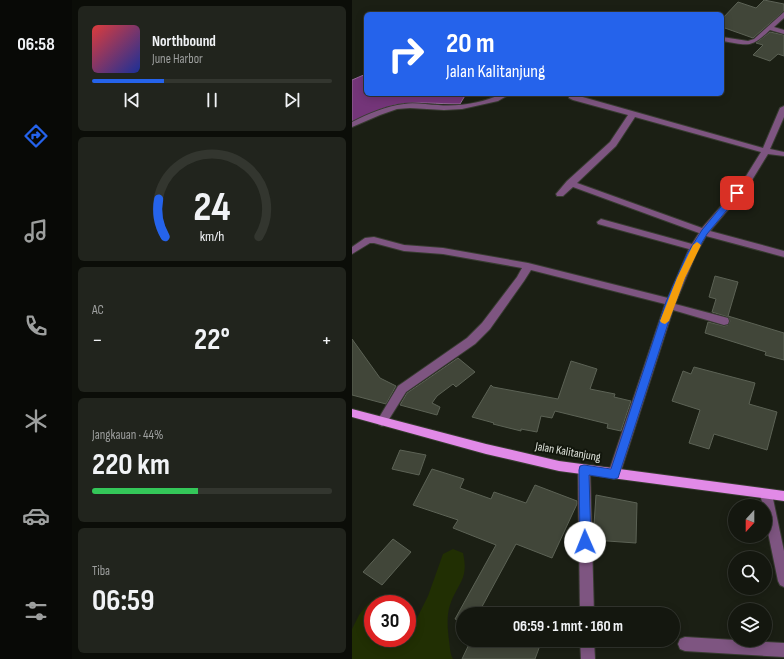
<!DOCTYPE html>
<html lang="id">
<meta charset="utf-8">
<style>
body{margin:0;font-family:"Sofia Sans Condensed",sans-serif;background:#21241d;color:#f1f3f6;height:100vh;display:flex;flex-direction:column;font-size:15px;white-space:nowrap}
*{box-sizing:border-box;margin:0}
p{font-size:13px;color:#9d9f9e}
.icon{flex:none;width:22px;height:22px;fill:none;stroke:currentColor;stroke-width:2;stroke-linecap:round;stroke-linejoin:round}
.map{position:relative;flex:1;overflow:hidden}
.side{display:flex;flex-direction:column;gap:6px;padding:6px;background:#0b0d08;width:280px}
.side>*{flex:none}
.hud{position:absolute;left:12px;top:12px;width:360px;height:84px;border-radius:6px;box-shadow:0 2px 10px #0003,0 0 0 1px #33362f;background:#2563eb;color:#fff;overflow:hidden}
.needle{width:26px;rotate:201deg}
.buttons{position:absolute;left:376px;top:499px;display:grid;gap:8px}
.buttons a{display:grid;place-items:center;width:44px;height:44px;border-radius:50%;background:#14170f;box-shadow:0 2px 10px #0003,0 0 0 1px #33362f;font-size:20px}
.speed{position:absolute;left:12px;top:595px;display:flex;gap:8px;font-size:20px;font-weight:700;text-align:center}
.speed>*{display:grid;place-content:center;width:52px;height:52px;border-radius:50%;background:#14170f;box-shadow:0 2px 10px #0003,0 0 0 1px #33362f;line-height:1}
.speed .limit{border:6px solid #d22;background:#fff;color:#111}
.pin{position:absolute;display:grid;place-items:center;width:34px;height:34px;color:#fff;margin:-17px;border-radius:8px;box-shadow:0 2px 6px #0006}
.me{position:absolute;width:44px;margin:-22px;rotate:359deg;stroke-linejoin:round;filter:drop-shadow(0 0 3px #0008)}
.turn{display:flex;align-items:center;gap:14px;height:84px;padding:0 16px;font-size:18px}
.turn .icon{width:52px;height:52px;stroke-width:2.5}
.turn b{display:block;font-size:28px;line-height:34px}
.big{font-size:30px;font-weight:700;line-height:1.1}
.side .widget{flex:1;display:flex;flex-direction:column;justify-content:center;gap:6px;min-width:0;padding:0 14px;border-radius:6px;background:#21241d}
.side .dial{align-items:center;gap:0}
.dial svg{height:104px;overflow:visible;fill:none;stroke:#33362f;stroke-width:7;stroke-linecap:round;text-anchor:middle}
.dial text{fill:#f1f3f6;stroke:none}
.song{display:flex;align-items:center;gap:12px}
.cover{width:48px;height:48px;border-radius:6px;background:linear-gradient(135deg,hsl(0 70% 55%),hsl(230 70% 35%))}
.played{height:4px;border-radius:2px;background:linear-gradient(90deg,#2563eb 30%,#33362f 30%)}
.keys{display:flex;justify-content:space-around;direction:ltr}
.heat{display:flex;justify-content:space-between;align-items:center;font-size:22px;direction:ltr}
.charge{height:6px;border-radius:3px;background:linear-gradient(90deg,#34c759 44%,#33362f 0)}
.trip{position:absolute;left:104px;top:607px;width:224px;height:40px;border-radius:20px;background:#14170f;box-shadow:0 2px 10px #0003,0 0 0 1px #33362f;font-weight:700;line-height:40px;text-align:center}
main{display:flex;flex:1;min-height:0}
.dock{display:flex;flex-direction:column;width:72px;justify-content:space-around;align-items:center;background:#080906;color:#9d9f9e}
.dock .icon{width:28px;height:28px}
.dock .active{color:#2563eb}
.dock b{font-size:18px;color:#f1f3f6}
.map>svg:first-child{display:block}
</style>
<main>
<nav class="dock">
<b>06:58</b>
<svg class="icon active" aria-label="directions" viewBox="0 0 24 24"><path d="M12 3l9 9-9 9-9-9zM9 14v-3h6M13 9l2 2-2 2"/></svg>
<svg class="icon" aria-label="music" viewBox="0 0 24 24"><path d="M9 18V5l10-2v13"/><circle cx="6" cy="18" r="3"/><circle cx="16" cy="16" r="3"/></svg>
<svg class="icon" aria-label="phone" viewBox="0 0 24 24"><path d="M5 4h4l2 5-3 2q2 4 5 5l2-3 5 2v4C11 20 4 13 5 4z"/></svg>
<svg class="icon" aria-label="climate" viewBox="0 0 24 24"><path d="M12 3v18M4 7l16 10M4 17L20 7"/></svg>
<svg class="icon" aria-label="car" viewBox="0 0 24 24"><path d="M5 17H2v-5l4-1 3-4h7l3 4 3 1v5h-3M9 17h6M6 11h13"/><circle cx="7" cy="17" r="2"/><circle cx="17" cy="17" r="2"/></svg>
<svg class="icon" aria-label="filters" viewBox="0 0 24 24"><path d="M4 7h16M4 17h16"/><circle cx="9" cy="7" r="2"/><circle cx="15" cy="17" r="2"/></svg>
</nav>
<section class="side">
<div class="widget">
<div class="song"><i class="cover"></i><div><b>Northbound</b><p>June Harbor</p></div></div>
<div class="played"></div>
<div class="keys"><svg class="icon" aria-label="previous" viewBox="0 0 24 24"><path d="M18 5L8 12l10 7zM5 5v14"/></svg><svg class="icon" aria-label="pause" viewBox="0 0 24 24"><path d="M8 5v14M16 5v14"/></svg><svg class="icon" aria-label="next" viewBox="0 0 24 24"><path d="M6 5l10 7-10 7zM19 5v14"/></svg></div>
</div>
<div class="widget dial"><svg viewBox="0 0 100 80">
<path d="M14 69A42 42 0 1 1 86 69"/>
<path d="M14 69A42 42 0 0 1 9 40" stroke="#2563eb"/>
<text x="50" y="56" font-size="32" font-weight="700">24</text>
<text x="50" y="72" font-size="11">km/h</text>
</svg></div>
<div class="widget"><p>AC</p>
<div class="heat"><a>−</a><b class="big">22°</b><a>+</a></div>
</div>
<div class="widget"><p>Jangkauan · 44%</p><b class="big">220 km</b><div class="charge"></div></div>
<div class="widget"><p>Tiba</p><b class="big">06:59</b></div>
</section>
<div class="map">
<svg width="432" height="659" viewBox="0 0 432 659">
<rect width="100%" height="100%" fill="#1b1f14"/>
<path fill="#212f03" d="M101,549L111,553C117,580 106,582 98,605C94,617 96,629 97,641C98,647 98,654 101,659H0V629L7,615L15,605L24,597L35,595L45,601L46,604H21V638H55V620L65,618L76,596L91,554Z"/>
<path fill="#743579" stroke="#946a97" d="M14,74V94H114L108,104C87,104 64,101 43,105C28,109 14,115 0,122V80Z"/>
<g fill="#414639" stroke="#5c6255">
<path d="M412,0L432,4V11L401,38L370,27V19L386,2L404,8Z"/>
<path d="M418,32L432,35V56L426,54L418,61L401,55L411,45L404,43Z"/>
<path d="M363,276L386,282L376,316L432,333V360L413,355L414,352L353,333L356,322L372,326L376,325L378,321L376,317L360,312L364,299L357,297Z"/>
<path d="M0,339L28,378L44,386L34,404L0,395Z"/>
<path d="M106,358L123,372L104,387L101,384L85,396L80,403L88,407L85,415L48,405L55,393Z"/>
<path d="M219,361L245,369L238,389L263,394L262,397L279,401L269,431L255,428L256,424L203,411L200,418L189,416L185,432L169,429V431L141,424L142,423L120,417L139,385L141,387L206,399Z"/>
<path d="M342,367L403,383L397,404L425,412L415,450L362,434L357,449L337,443L348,410L320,401L331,371L339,374Z"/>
<path d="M48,450L74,455L67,475L40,469Z"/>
<path d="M80,469L112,479L108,488L139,499L142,492L174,503L183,485L225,501V504L200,558L164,544L126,614H111V622L103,619L144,545L101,528L106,520L61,505Z"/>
<path d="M244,495L285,503L284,543L241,540Z"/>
<path d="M41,539L59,552L30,585L11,572Z"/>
<path d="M119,640H190L183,659H110Z"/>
</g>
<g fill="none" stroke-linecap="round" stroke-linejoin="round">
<defs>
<g id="minor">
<path d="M432,12V18L422,27L432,30V34L418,30C398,49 396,45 370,41V37L396,41L402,39Z"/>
<path d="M149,94H158L146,101L110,109L92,110L58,108L45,109L28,115L0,127V122C16,114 34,106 52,104C63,102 75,105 86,105C106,107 131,103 149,94Z"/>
<path d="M217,94H225L227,96L411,148L428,108L432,106V117L418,149L432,152V156L416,154L397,185L358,231L432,251V257L354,236L344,254L323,304L376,318L377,321L376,324L372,325L321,310L268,474L266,478L262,479L258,478L256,474L313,304L179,270L172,281L138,329L123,344L54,392L34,424L30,426L26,424L25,421L46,386L115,338L130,323L165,277L170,268L91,254L52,251L22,243H18L0,254V247L13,238L22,237L52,245L91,248L176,263L316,298L337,249L246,224L245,222L249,219L340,244L347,233L221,187L211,196H205L204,194L215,181L258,142L276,115L221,100L217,98ZM283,117L409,152L391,181L350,228L225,183L264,146Z"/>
<path d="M232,465L236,466L238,470L242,614H228L226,470L228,466Z"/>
<path d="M414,489L418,490L420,494L432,551V587L428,585L426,581L413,518V506H411L408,494L410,490Z"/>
<path d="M333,637L432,643V657L333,651L328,649L326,644L328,639Z"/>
<path d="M228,640H242L243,659H229Z"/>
</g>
<path id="major" d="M0,409L134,444L207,461L432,491V501L207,471L134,454L0,417Z"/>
</defs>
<use href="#minor" stroke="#373b30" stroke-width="2"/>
<use href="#major" stroke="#373b30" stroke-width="2"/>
<use href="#minor" fill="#7e5581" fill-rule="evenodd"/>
<use href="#major" fill="#e18ae7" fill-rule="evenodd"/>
</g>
<path fill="#2563eb" stroke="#184099" d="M382,191H385L389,193L355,234L343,254L323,302L266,478L262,479L237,475L239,542L237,546L233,547L229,546L228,542L227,470L228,466L232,465L259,469L314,302L335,254L350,230Z"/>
<path fill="#f59e0b" d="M345,242L349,245L333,278L317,321L313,324L310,323L308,321L325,278L341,245Z"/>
<g text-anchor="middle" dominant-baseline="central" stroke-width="4" stroke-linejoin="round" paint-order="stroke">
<g font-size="12" fill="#e0e4dc" stroke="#12160c">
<text transform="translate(216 452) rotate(10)">Jalan Kalitanjung</text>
</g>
</g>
</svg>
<div class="buttons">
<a><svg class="needle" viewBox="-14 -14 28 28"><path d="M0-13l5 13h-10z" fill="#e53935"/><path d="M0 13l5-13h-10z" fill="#9d9f9e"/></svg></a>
<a><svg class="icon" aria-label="search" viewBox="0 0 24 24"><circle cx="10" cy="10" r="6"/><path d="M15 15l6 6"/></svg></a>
<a><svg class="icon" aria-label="layers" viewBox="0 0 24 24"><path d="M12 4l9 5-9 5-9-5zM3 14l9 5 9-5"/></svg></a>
</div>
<div class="speed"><div class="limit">30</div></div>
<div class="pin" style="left:385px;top:193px;background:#d93025"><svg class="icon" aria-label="arrive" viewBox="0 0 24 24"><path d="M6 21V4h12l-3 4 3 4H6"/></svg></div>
<svg class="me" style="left:233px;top:542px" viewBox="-20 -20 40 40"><circle r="19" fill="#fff"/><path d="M0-13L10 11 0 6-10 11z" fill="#2563eb"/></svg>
<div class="trip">06:59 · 1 mnt · 160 m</div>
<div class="hud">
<div class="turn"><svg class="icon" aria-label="right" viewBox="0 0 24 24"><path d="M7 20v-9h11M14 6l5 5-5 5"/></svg><div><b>20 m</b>Jalan Kalitanjung</div></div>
</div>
</div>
</main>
